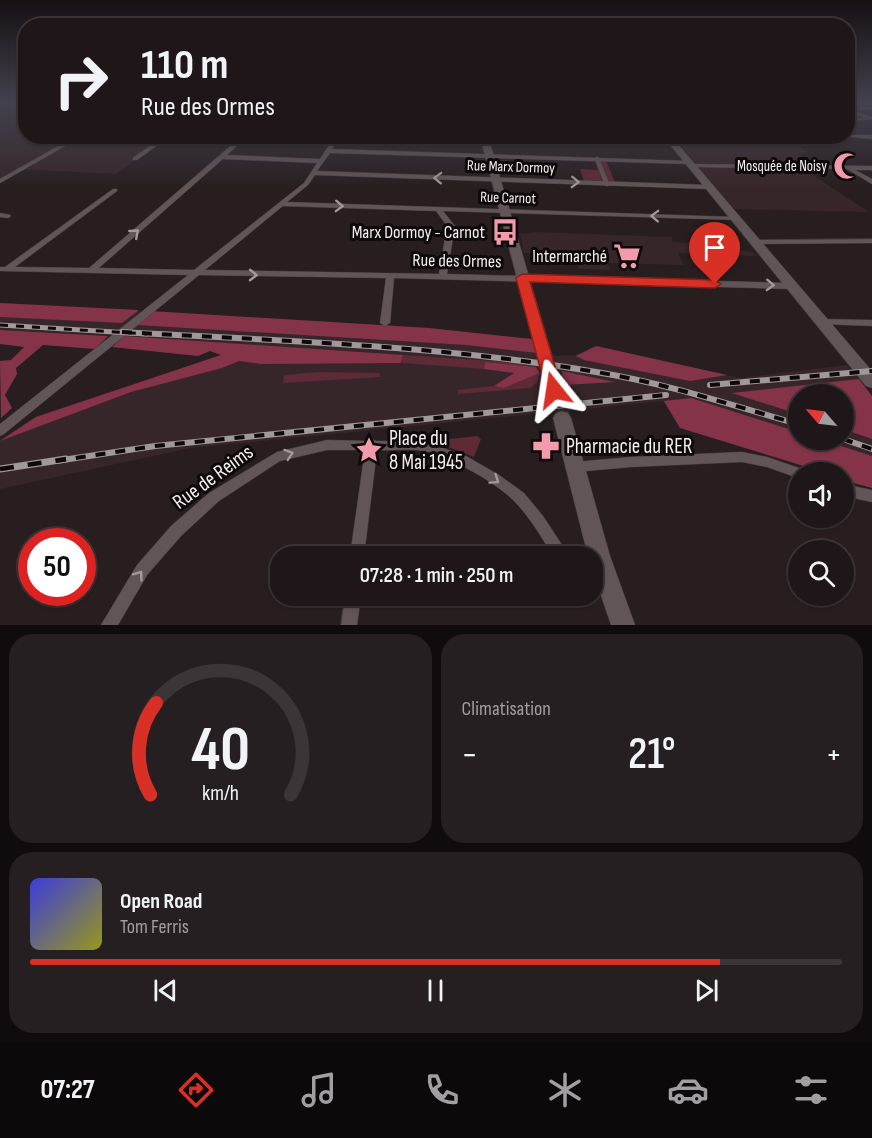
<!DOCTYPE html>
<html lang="fr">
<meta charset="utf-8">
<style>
body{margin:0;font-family:"Sofia Sans Condensed",sans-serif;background:#261f21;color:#f1f3f6;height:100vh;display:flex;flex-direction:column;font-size:22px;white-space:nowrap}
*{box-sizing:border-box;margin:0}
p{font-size:20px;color:#a19fa2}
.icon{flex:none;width:33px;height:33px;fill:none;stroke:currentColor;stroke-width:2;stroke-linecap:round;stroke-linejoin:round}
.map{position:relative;height:625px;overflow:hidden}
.sheet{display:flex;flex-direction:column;gap:9px;padding:9px;background:#100c0d;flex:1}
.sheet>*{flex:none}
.banner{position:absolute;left:18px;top:18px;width:837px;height:126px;border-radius:24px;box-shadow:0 2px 4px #0004,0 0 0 2px #3c3537;background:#1e1618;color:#f1f3f6;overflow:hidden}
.needle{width:39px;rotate:298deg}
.buttons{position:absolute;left:788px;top:384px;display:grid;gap:12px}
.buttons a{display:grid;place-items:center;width:66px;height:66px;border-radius:50%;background:#1e1618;box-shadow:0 2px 4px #0004,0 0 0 2px #3c3537;font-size:30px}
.speed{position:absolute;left:18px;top:528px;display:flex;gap:12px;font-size:30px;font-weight:700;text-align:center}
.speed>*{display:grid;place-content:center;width:78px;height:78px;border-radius:50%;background:#1e1618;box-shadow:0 2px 4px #0004,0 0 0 2px #3c3537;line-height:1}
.speed .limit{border:9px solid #d22;background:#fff;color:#111}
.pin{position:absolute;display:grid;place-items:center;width:51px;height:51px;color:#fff;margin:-62px -26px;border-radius:50% 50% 50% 0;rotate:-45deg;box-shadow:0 0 6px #0007}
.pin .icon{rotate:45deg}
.me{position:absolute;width:66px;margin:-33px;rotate:345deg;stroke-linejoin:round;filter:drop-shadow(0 0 4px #0008)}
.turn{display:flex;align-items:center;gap:21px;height:126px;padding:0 24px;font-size:27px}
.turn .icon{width:78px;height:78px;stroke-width:2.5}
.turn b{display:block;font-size:42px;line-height:51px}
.big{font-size:45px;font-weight:600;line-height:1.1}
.sheet .widget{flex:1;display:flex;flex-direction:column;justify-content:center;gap:9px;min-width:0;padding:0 21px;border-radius:24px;background:#261f21}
.sheet .dial{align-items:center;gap:0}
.dial svg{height:156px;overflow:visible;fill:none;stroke:#3c3537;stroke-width:7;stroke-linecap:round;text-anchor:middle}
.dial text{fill:#f1f3f6;stroke:none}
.song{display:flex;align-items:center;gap:18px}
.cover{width:72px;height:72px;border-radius:9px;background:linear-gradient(135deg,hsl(240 70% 55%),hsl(60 70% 35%))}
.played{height:6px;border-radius:3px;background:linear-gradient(90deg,#d93025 85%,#3c3537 85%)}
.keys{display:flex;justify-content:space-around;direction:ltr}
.heat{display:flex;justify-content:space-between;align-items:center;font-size:33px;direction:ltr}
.sheet .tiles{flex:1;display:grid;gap:9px;grid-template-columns:1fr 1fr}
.widget:last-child{grid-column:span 2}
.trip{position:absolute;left:270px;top:546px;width:333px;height:60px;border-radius:24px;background:#1e1618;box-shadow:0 2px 4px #0004,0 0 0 2px #3c3537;font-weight:600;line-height:60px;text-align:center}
.dock{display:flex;height:96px;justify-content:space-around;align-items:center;background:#0c090a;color:#a19fa2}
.dock .icon{width:42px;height:42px}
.dock .selected{color:#d93025}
.dock b{font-size:27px;color:#f1f3f6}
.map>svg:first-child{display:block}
</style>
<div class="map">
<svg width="872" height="625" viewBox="0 0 872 625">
<rect width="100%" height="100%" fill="#281e20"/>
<g fill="#372629" fill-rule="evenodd">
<path d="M0,102H25L26,136L168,137L116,174L19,169L0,181Z"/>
<path d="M674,137H783L809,153L799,154L815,166L697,165Z"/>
<path d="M697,167L802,168L869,212L734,209Z"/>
<path d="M535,232L671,237L673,242L729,245L733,249L753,252L757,256L678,253L684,265L608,263L610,270L579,269L574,255L524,253L520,234Z"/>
<path d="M0,303L429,328L532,339L537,353L557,356L576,355L596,346L740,378L847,365L872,396V488L843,480V472H823L680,428L663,401L190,448L0,489V440L35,417L221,355L210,351L198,356L112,347L123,336L0,330ZM798,394H843V440H798Z"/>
</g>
<g fill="#5e2a36">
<path d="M595,161H606L615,182L584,181L580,169L598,170Z"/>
<path d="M403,355L509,362L536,367L485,362L484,369L402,363Z"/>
<path d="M318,372L379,373L381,377L283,383L284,375Z"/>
<path d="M540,373L537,383L530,388L458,394V390L494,386L504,388Z"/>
<path d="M477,436L481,439L474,457L433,441Z"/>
</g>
<g fill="#843348">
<path d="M0,303L139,310L122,323L0,317Z"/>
<path d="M150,311L429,328L532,339L537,353L466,345L137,325Z"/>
<path d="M0,330L108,336L95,349L43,345L16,368L17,374L5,395L12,408L1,418L0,361L11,360L24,347L0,344Z"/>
<path d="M124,336L403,355L401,363L261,364L239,361L222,368L131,392L0,441L36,417L221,355L210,351L198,356L112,347Z"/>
<path d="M596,346L727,375L690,381L584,360L576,356Z"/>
<path d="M485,362L536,367L540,373L504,388L494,386L514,373L484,369Z"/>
<path d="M562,371L615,382L564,385Z"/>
<path d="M859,379L872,396V439L843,429V394H798V414L732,393Z"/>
<path d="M691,398L798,432V440H822L872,456V488L843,480V472H823L680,428L664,401Z"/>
</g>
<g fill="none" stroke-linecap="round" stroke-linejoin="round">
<path stroke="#473d3f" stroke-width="16" stroke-dasharray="16 8" stroke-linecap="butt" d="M554,390L562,418"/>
<defs>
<path id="pedestrian" d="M597,159L607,184"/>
<g id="minor">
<path d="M872,107V109L851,110L872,117V119L848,121V119L866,118L848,112V108Z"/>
<path d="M848,135H872V139L840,136H848Z"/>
<path d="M76,136H83L0,183V179Z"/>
<path d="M164,136H170L137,160H133V158Z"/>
<path d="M242,136H248L227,155L320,159L335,136H340L332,149L689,161V163L687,164L330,153L317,171L708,185L711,187L708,189L315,175L308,185L287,202L735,217L738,219L737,220L443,211L455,226L447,274L792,283L796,286L792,289L394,278L390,323L385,326L380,323L386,278L199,275L4,434L0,436V424L188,275L0,271V267H5L113,189H117V191L15,267L89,268ZM223,159L317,163L304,183L194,270L99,268ZM283,206L436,211L447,226L439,274L205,270Z"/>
<path d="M427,136H433V137L430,139Z"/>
<path d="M611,136H616L621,144L620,145H586L583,143L586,141L614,142Z"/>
<path d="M690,164L872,166V170H855L872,179V184L847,169L688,167L687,166Z"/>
<path d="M0,213L10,215L11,216L8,218L0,217Z"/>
<path d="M872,239V243L754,244L750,242L754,240Z"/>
<path d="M822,319L872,320V326L819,324L817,322L819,320Z"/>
<path d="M372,439L376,441H423L466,456L499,475L524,493L543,516L566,551L568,556H553C542,538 531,519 516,503C498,483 450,457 424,451C409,448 392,451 377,450L364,556H350L365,450H327L280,461L219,501L181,536L147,575L118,625H101L137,565L171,526L209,493L277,452L327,440L368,441Z"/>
<path d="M742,452L767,457L802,469L804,472H798V478L767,467L742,462L631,467L575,472L571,471L569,467L571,463L575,462L631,457Z"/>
<path d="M843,484L872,490V502L843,496Z"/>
<path d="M345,596H361L357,625H341Z"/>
</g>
<g id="secondary">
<path d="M480,136H488L562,390L560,394L554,396L548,394L546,390Z"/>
<path d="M663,136H671L872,371V388L866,386Z"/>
<path d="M562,411L568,413L571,418L610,556L635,625H611L592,569V556H588L553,418L556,413Z"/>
</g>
</defs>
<use href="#pedestrian" stroke="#433b3c" stroke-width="5"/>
<use href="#minor" stroke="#433b3c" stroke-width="1"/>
<use href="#secondary" stroke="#433b3c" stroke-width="1"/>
<use href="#pedestrian" stroke="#615557" stroke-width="4.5"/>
<use href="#minor" fill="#615557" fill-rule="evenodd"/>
<use href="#secondary" fill="#615557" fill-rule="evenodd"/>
<defs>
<path id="rail-far2" d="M0,325L147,334"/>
<g id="rail-far1">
<path d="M122,332C280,341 440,345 596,372C665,383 731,405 798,424"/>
<path d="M710,385L872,371"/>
<path d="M843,439L872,449"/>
<path d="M56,461L155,446L666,395"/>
</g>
<path id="rail" d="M0,469L66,459"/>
</defs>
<use href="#rail-far2" stroke="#a09899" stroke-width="5"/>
<use href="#rail-far1" stroke="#a09899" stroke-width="6"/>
<use href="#rail" stroke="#a09899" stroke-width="7"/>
<use href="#rail-far2" stroke="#0e090a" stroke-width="3" stroke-dasharray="8" stroke-linecap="butt"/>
<use href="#rail-far1" stroke="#0e090a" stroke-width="4" stroke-dasharray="10" stroke-linecap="butt"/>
<use href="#rail" stroke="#0e090a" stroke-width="4.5" stroke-dasharray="14" stroke-linecap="butt"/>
</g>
<defs><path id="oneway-chevron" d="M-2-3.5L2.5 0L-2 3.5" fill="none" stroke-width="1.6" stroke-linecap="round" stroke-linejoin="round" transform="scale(1.5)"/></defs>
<g stroke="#a49a9b">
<use href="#oneway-chevron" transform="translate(438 178) rotate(-178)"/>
<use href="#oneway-chevron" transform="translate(575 182) rotate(2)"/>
<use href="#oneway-chevron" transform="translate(339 206) rotate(2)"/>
<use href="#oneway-chevron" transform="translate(655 216) rotate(-178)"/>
<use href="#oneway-chevron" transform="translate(135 233) rotate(-41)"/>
<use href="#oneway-chevron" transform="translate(253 275) rotate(1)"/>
<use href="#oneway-chevron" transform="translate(770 285) rotate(2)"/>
<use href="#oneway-chevron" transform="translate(289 454) rotate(-18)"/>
<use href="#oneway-chevron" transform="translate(495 480) rotate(35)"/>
<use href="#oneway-chevron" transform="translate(139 575) rotate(-54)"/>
</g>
<linearGradient id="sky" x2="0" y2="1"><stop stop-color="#161012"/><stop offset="0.54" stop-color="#42414e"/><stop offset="1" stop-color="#42414e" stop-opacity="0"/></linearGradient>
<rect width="872" height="189" fill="url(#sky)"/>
<path fill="#d93025" stroke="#8d1f18" stroke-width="1.5" d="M522,274L715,280L721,284L715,288L530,282L562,390L559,395H548L546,390L516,278Z"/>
<defs>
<symbol id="mosque-bare" viewBox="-9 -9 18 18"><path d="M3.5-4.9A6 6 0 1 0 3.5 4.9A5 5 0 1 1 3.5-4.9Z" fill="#f39aac" stroke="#0e090a" stroke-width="2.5" paint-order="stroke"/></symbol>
<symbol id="bus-bare" viewBox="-9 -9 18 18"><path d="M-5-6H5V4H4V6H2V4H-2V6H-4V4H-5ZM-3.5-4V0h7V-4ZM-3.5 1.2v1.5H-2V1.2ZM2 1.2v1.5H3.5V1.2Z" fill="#f39aac" stroke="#0e090a" stroke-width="2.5" paint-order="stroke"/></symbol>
<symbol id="supermarket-bare" viewBox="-9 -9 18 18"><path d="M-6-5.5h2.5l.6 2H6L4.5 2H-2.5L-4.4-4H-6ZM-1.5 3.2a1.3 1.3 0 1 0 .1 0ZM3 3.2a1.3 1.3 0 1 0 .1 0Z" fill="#f39aac" stroke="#0e090a" stroke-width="2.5" paint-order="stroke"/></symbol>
<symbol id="pharmacy-bare" viewBox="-9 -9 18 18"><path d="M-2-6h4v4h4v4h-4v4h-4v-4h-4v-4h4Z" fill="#f39aac" stroke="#0e090a" stroke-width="2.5" paint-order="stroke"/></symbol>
<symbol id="sight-bare" viewBox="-9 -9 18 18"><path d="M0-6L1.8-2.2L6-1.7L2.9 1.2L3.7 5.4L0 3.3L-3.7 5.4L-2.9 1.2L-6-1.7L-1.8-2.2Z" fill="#f39aac" stroke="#0e090a" stroke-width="2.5" paint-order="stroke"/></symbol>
</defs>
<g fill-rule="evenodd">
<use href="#mosque-bare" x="828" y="147" width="38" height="38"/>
<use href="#bus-bare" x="486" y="213" width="38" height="38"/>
<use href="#supermarket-bare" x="608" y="237" width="38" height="38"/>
<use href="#pharmacy-bare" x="527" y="427" width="38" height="38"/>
<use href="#sight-bare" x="350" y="431" width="38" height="38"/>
</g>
<g text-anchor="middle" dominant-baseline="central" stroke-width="6" stroke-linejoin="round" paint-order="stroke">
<g font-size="15" fill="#f5eeef" stroke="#0e090a" text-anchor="end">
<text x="827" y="166">Mosquée de Noisy</text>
</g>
<g font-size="15" fill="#f5eeef" stroke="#0e090a">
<text transform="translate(511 167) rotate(2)">Rue Marx Dormoy</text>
<text transform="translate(508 198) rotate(2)">Rue Carnot</text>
</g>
<g font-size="18" fill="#f5eeef" stroke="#0e090a" text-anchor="end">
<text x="485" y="232">Marx Dormoy - Carnot</text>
<text x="607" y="256">Intermarché</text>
</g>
<g font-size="18" fill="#f5eeef" stroke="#0e090a">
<text transform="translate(457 261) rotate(1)">Rue des Ormes</text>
</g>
<g font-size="21" fill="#f5eeef" stroke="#0e090a" text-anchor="start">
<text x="389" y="438">Place du<tspan x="389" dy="24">8 Mai 1945</tspan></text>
<text x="566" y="446">Pharmacie du RER</text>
</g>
<g font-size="21" fill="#f5eeef" stroke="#0e090a">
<text transform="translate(213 477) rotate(-36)">Rue de Reims</text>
</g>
</g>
</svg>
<div class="buttons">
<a><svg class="needle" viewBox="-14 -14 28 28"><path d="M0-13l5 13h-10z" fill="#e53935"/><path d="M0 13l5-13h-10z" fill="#a19fa2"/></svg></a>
<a><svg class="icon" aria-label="sound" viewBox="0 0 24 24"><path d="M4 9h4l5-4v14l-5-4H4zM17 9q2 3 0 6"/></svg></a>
<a><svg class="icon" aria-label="search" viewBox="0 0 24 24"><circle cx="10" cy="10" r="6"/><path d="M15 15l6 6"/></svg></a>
</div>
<div class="speed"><div class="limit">50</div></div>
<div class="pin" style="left:715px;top:284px;background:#d93025"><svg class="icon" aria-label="arrive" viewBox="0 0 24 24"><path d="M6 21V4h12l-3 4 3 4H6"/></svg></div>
<svg class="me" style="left:554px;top:390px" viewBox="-20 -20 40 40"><path d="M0-17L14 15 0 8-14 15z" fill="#d93025" stroke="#fff" stroke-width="4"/></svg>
<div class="trip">07:28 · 1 min · 250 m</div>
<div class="banner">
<div class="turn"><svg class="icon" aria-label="right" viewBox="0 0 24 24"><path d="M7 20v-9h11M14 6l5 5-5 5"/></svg><div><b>110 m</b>Rue des Ormes</div></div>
</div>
</div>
<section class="sheet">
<div class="tiles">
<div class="widget dial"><svg viewBox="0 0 100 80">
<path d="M14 69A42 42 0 1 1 86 69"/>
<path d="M14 69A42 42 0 0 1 17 22" stroke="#d93025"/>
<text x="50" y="56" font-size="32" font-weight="700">40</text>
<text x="50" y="72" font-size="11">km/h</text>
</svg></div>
<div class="widget"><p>Climatisation</p>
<div class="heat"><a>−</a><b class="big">21°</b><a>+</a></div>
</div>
<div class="widget">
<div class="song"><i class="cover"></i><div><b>Open Road</b><p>Tom Ferris</p></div></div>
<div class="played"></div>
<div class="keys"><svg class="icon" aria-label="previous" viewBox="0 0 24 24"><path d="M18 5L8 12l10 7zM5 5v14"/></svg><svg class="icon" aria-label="pause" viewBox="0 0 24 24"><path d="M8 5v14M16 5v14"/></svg><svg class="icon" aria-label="next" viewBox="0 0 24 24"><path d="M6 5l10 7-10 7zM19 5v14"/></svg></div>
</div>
</div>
</section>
<nav class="dock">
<b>07:27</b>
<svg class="icon selected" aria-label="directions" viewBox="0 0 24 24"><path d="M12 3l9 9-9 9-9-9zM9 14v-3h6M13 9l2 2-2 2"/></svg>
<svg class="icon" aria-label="music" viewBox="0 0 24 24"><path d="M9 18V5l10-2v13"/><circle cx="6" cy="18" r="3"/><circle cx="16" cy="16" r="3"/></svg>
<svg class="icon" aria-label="phone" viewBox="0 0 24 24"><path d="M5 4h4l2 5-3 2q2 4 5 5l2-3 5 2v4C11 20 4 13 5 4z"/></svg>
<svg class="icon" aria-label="climate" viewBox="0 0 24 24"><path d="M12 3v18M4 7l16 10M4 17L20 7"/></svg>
<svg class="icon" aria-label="car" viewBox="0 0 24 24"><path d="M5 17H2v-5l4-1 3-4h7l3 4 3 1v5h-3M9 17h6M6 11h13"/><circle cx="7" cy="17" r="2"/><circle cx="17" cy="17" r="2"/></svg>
<svg class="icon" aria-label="filters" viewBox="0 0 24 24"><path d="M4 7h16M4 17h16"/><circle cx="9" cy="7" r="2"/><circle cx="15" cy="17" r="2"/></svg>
</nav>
